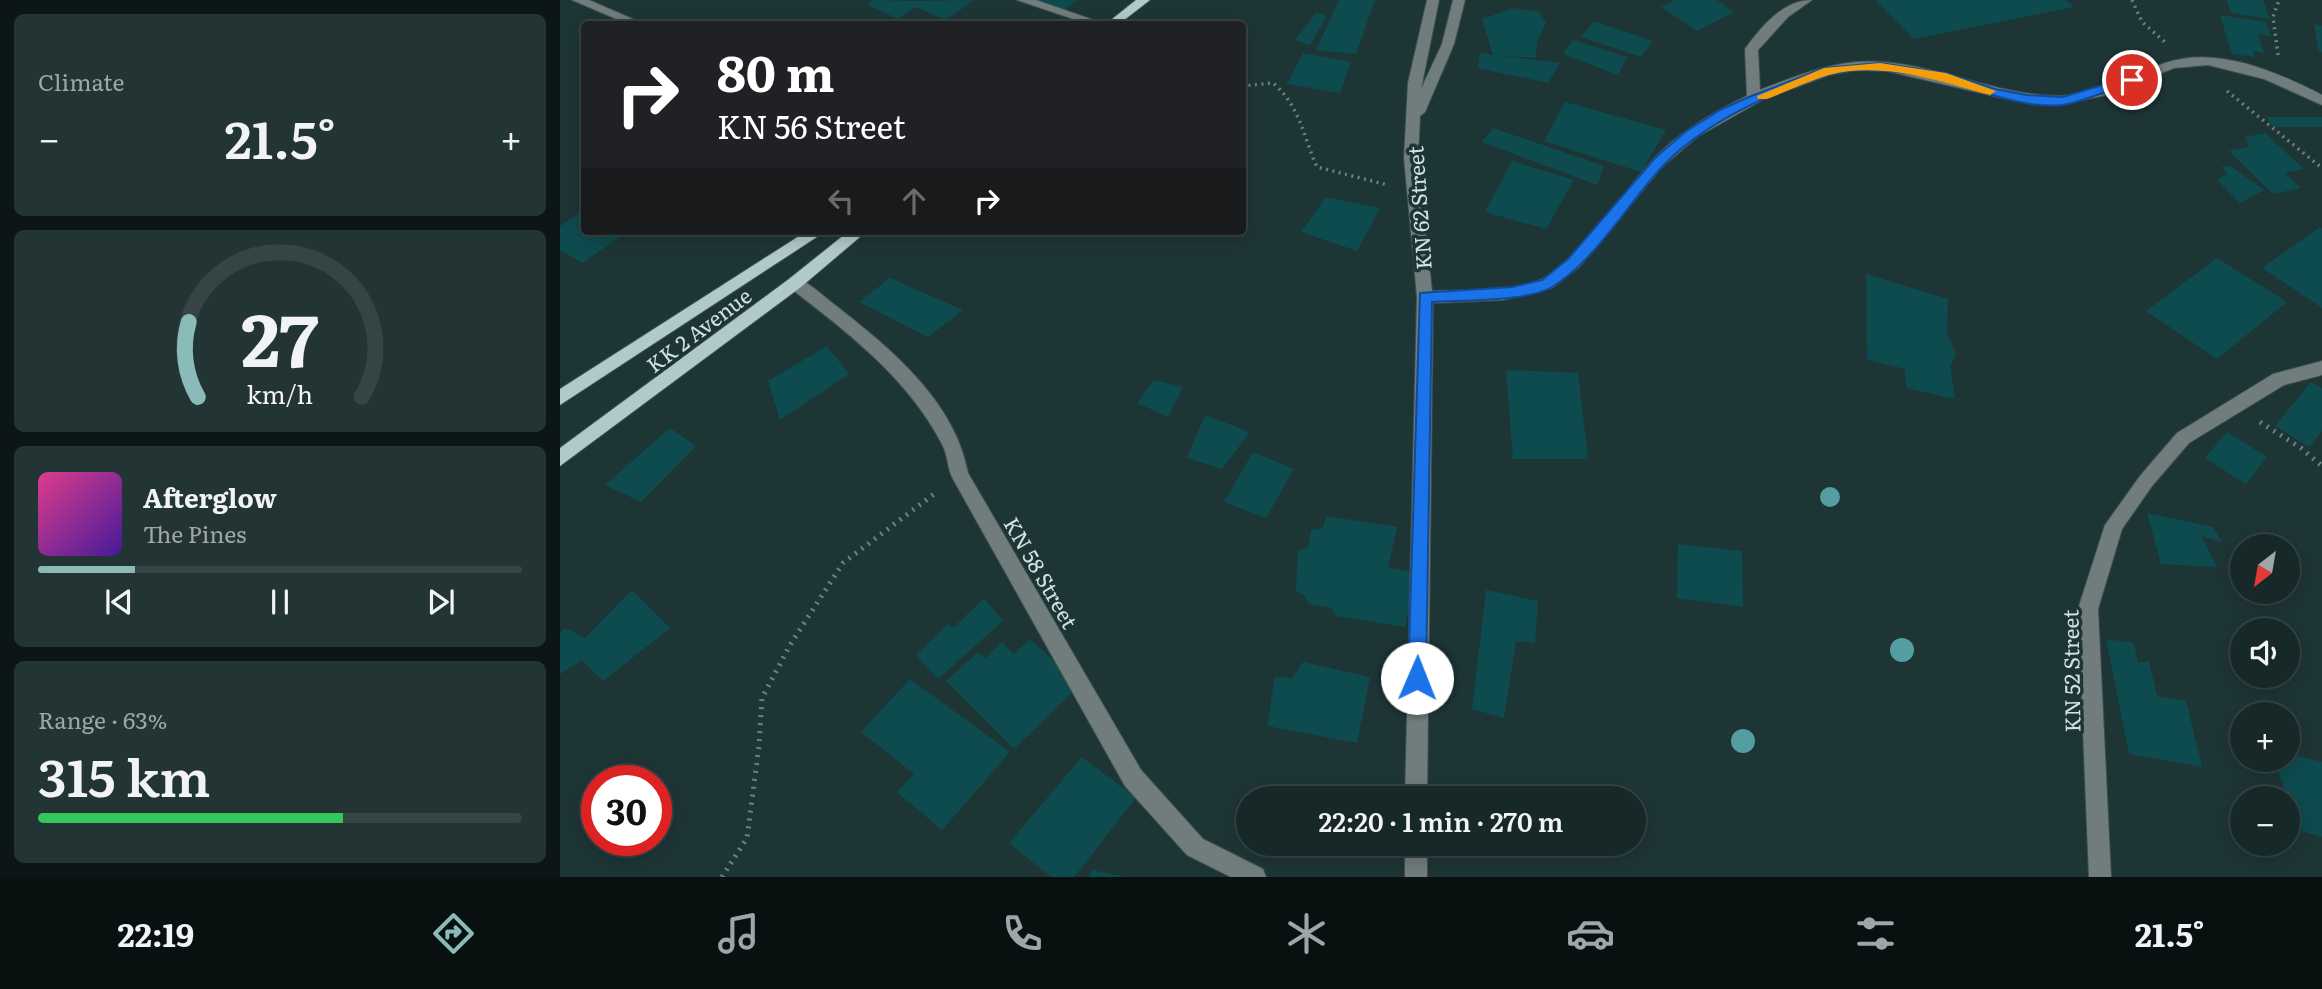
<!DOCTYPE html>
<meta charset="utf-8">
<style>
body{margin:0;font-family:Literata,serif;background:#233434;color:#f1f3f6;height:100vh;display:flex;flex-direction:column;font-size:26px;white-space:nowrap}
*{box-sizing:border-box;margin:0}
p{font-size:23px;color:#9ea6a8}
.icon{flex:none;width:38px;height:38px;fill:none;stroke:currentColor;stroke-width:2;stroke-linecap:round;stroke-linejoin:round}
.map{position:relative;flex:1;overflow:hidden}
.sheet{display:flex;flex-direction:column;gap:14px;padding:14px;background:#0c1616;width:560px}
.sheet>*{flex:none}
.banner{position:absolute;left:21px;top:21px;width:665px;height:214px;border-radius:7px;box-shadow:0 4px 18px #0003,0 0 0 2px #354445;background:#202124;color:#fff;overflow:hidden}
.needle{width:46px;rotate:211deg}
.controls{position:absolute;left:1670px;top:534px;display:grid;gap:14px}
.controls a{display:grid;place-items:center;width:70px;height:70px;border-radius:50%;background:#162828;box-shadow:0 4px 18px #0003,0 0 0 2px #354445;font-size:35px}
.speed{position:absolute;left:21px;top:765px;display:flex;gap:14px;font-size:35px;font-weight:700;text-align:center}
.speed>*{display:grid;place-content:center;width:91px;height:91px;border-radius:50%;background:#162828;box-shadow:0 4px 18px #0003,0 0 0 2px #354445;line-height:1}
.speed .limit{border:10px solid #d22;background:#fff;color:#111}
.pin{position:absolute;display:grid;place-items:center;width:60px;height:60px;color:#fff;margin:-30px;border:4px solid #fff;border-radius:50%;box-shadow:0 2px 7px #0007}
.me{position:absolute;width:77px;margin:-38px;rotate:1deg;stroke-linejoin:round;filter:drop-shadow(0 0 5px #0008)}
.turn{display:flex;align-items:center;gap:24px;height:147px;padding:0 21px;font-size:32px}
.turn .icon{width:91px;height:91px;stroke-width:2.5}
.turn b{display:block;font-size:49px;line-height:60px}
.lanes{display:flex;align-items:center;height:66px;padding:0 21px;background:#0003;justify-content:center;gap:35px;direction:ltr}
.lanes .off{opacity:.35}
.big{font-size:52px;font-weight:600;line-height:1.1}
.sheet .widget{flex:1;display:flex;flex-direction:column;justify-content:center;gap:10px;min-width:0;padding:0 24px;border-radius:10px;background:#233434}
.sheet .dial{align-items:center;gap:0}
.dial svg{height:182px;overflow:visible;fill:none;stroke:#354445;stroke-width:7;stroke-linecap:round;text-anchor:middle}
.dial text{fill:#f1f3f6;stroke:none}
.song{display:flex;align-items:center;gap:21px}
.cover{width:84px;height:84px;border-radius:10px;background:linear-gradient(135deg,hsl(330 70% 55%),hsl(260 70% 35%))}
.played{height:7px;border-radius:4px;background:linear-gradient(90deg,#8bbbb9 20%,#354445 20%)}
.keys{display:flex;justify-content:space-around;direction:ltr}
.heat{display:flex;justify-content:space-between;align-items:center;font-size:38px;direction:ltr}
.charge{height:10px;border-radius:5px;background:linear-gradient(90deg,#34c759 63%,#354445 0)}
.trip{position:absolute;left:676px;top:786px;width:410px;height:70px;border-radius:35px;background:#162828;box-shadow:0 4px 18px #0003,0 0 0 2px #354445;font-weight:600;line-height:70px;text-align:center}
.dock{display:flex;height:112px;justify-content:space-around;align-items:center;background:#091010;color:#9ea6a8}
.dock .icon{width:49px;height:49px}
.dock .active{color:#8bbbb9}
.dock b{font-size:32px;color:#f1f3f6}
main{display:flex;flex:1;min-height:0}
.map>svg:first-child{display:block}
</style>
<main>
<section class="sheet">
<div class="widget"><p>Climate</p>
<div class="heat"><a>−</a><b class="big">21.5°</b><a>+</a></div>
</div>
<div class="widget dial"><svg viewBox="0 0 100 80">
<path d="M14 69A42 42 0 1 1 86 69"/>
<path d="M14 69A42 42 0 0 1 10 36" stroke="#8bbbb9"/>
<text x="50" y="56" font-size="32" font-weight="700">27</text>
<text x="50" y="72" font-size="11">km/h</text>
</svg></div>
<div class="widget">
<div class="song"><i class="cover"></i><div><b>Afterglow</b><p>The Pines</p></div></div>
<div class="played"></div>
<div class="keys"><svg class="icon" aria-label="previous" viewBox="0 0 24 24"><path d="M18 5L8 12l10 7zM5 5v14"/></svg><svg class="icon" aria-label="pause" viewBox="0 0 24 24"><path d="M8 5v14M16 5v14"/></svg><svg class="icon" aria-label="next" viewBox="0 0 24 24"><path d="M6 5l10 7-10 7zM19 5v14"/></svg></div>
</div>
<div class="widget"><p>Range · 63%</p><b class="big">315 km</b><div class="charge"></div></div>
</section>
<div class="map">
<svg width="1762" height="877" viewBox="0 0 1762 877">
<rect width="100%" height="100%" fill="#1e3536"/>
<g fill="#0e4b4e">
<path d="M314,0L353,1L414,0L386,20L355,7L338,19L307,5Z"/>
<path d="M478,0H517L504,10Z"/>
<path d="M779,0H815L796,54L756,50Z"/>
<path d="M1114,0H1157L1174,12L1137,31L1101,7Z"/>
<path d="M1315,0H1506L1514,7L1354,39Z"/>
<path d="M1667,0H1703L1710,19L1671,13Z"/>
<path d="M954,8L979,12L986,22L977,42L976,58L936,55L1000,63L988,83L918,68L920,53L933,55L922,19Z"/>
<path d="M757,12L767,16L750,45L735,40Z"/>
<path d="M1660,15L1706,22L1711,36L1698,34L1704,53L1693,51L1695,57L1672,54Z"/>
<path d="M1034,21L1093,41L1081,57L1021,37Z"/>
<path d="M1754,24L1762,26V52L1759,51Z"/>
<path d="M1013,40L1067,57L1058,75L1003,54Z"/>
<path d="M743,53L791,62L780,93L727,84Z"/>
<path d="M1005,102L1106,130L1081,172L984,141Z"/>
<path d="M1706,117H1762V127H1713Z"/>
<path d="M933,128L1044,166L1037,185L922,142Z"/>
<path d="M1705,133L1744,169L1725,173L1741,188L1713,194L1669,151L1689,147L1685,137Z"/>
<path d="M952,161L1014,180L986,229L925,212Z"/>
<path d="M1662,166H1670L1704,190L1680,203L1657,180L1667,174Z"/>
<path d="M766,197L820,208L797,251L741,232Z"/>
<path d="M24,210V231H69L22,263L0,250V226Z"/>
<path d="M1760,227L1762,229V308L1702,268Z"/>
<path d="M1657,258L1727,302L1657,359L1586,311Z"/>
<path d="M1306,274L1388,299L1387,332L1396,355L1390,365L1395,399L1346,388L1345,369L1307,360Z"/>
<path d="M330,278L403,310L368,337L299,302Z"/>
<path d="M267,346L289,374L220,420L208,381Z"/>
<path d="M946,370L1018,373L1028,459H953Z"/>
<path d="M594,380L623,387L608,417L577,403Z"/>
<path d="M1751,382L1762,388V431L1749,447L1715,426Z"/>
<path d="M645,415L690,432L662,469L627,458Z"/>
<path d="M110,428L136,446L81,502L45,485Z"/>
<path d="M1667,432L1707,457L1686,484L1645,458Z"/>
<path d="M693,452L734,469L706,518L664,502Z"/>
<path d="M1587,513L1653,527L1662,542L1641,536L1657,567L1601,564Z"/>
<path d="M766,516L837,527L828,568L856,572L845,627L776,616L771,608L749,604L744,595L736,591L738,550L748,548L751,530L763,528Z"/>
<path d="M1118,544L1182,551L1183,607L1117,598Z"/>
<path d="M72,590L110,628L43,681L22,660L0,674V633L5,628L25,638Z"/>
<path d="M926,590L978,601L975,643L956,641L944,718L912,709Z"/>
<path d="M424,598L443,621L378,679L356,655L388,624L393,628Z"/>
<path d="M470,639L520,685L454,749L386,681L418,652L425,658L442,642L454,654Z"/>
<path d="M1546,639L1574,643L1578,663L1589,661L1597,696L1626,701L1642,767L1569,754Z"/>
<path d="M743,662L810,677L797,743L707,726L715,677L732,678Z"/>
<path d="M350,679L450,752L382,830L337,792L354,774L301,732Z"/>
<path d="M1727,753L1762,762V837L1727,827V798H1722L1723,782L1712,760H1727Z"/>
<path d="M522,757L576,798L514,877H491L449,843Z"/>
<path d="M532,870L562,876V877H529Z"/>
</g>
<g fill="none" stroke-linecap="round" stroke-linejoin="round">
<defs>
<g id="minor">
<path d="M12,0H29L84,24H68Z"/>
<path d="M457,0H476L545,24H528Z"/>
<path d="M867,0H879L861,89L882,44L893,0H905L894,44L865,112L860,116L858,158L872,291C906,289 946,294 978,281C1020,263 1060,196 1091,162C1117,133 1152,113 1187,96L1185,49C1201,27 1223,0 1252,0L1228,17L1198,50L1200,90C1231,78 1263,65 1296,62C1366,57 1430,96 1500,96C1537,95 1570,74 1605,63C1657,45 1717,72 1762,95V105L1704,79L1648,65L1614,68L1547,95L1501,104L1442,98L1327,71L1297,70L1269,75L1204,99L1137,137L1102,167L1019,267L992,288L943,300L873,303L867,798H845L857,297L844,158L848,83Z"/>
<path d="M235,277C249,282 263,296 275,305C330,348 395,401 408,473L581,770L643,839L703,869L706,877H671L627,855L565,786L393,479C387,468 388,455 382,444C347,377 287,332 229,287L227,283L229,279Z"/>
<path d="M1762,361V375L1724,385L1629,443L1592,486L1562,529L1538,609L1551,877H1529L1518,609L1545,525L1580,476L1617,433L1713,374Z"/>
<rect x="845" y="844" width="22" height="33"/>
</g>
<g id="major">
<path d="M576,0H590L559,24H546Z"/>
<path d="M247,231H266L0,405V389Z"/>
<path d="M289,231H307L241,287L0,466V448L229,279Z"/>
</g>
</defs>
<use href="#minor" stroke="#3b5151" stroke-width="2"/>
<use href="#major" stroke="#3b5151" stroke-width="2"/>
<g stroke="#6d8081" stroke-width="3.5" stroke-dasharray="2 4.5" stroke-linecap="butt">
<path d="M1572,0L1582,22L1606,43"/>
<path d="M1718,55L1713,17L1719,0"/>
<path d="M682,86L713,83C740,106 743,136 757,167L828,185"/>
<path d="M1667,91L1762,168"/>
</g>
<g stroke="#6d8081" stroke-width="5" stroke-dasharray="2 6" stroke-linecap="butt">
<path d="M1700,422L1741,448L1762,466"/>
<path d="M162,877L187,838L199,746L202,698L230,645L283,563L378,491"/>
</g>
<use href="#minor" fill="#717c7d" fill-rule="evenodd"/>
<use href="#major" fill="#b2c9ca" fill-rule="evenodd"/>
</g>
<g fill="#549da0">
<circle cx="1270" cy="497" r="10"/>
<circle cx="1342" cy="650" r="12"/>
<circle cx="1183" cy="741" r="12"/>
</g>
<path fill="#1a73e8" stroke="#114b97" stroke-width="2" d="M1320,63L1386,73L1435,89L1467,95L1503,97L1572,76L1578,80C1570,87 1555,89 1544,93C1531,96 1517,103 1503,105C1461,109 1424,90 1384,81C1349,72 1305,65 1269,75C1215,89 1141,125 1103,166C1068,203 1036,260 992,287C966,302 903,300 872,302L866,678L864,684L857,687L850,684L848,678L860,293L952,287L982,280L1008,259L1095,158L1125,132L1160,110L1189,97L1264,68Z"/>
<path fill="#f59e0b" d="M1320,63L1386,73L1436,91L1430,95C1379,81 1322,61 1269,75C1248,81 1227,91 1207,99H1198L1197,96L1264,68Z"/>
<g text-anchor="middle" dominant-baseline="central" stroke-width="7" stroke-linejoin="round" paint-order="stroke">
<g font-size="21" fill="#d3e1e1" stroke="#1e3536">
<text transform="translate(858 208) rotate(-94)">KN 62 Street</text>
<text transform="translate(138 329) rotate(-37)">KK 2 Avenue</text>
<text transform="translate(482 572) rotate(60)">KN 58 Street</text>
<text transform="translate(1510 671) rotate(-91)">KN 52 Street</text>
</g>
</g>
</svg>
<div class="controls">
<a><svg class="needle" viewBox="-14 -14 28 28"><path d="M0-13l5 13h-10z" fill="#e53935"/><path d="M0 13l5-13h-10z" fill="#9ea6a8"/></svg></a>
<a><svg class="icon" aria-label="sound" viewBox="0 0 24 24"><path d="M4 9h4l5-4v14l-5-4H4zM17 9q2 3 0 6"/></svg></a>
<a>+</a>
<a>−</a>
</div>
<div class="speed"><div class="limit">30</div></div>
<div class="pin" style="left:1572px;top:80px;background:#d93025"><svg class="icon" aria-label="arrive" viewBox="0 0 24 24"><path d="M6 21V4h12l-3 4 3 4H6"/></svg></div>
<svg class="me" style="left:857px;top:678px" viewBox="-20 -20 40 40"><circle r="19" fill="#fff"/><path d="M0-13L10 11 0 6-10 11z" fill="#1a73e8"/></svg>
<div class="trip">22:20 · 1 min · 270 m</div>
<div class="banner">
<div class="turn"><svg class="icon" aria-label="right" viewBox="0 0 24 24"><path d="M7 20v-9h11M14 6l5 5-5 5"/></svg><div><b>80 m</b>KN 56 Street</div></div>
<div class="lanes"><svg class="icon off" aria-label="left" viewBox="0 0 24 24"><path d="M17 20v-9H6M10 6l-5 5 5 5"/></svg><svg class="icon off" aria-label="ahead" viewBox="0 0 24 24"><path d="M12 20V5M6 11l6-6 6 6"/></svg><svg class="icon" aria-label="right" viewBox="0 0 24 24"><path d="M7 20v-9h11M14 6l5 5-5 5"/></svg></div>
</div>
</div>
</main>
<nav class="dock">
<b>22:19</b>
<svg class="icon active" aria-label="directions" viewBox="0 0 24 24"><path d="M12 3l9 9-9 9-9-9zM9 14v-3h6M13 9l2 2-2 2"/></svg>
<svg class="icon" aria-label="music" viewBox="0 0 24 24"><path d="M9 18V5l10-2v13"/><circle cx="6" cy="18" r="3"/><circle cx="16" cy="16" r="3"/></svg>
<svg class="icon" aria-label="phone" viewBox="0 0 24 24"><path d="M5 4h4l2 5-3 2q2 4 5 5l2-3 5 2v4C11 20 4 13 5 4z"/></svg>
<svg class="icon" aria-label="climate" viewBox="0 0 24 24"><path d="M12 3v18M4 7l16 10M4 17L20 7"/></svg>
<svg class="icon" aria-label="car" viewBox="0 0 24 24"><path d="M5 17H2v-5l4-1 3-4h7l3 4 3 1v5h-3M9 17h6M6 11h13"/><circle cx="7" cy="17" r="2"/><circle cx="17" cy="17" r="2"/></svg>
<svg class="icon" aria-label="filters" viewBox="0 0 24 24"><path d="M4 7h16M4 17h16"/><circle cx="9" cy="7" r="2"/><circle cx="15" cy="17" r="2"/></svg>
<b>21.5°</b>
</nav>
